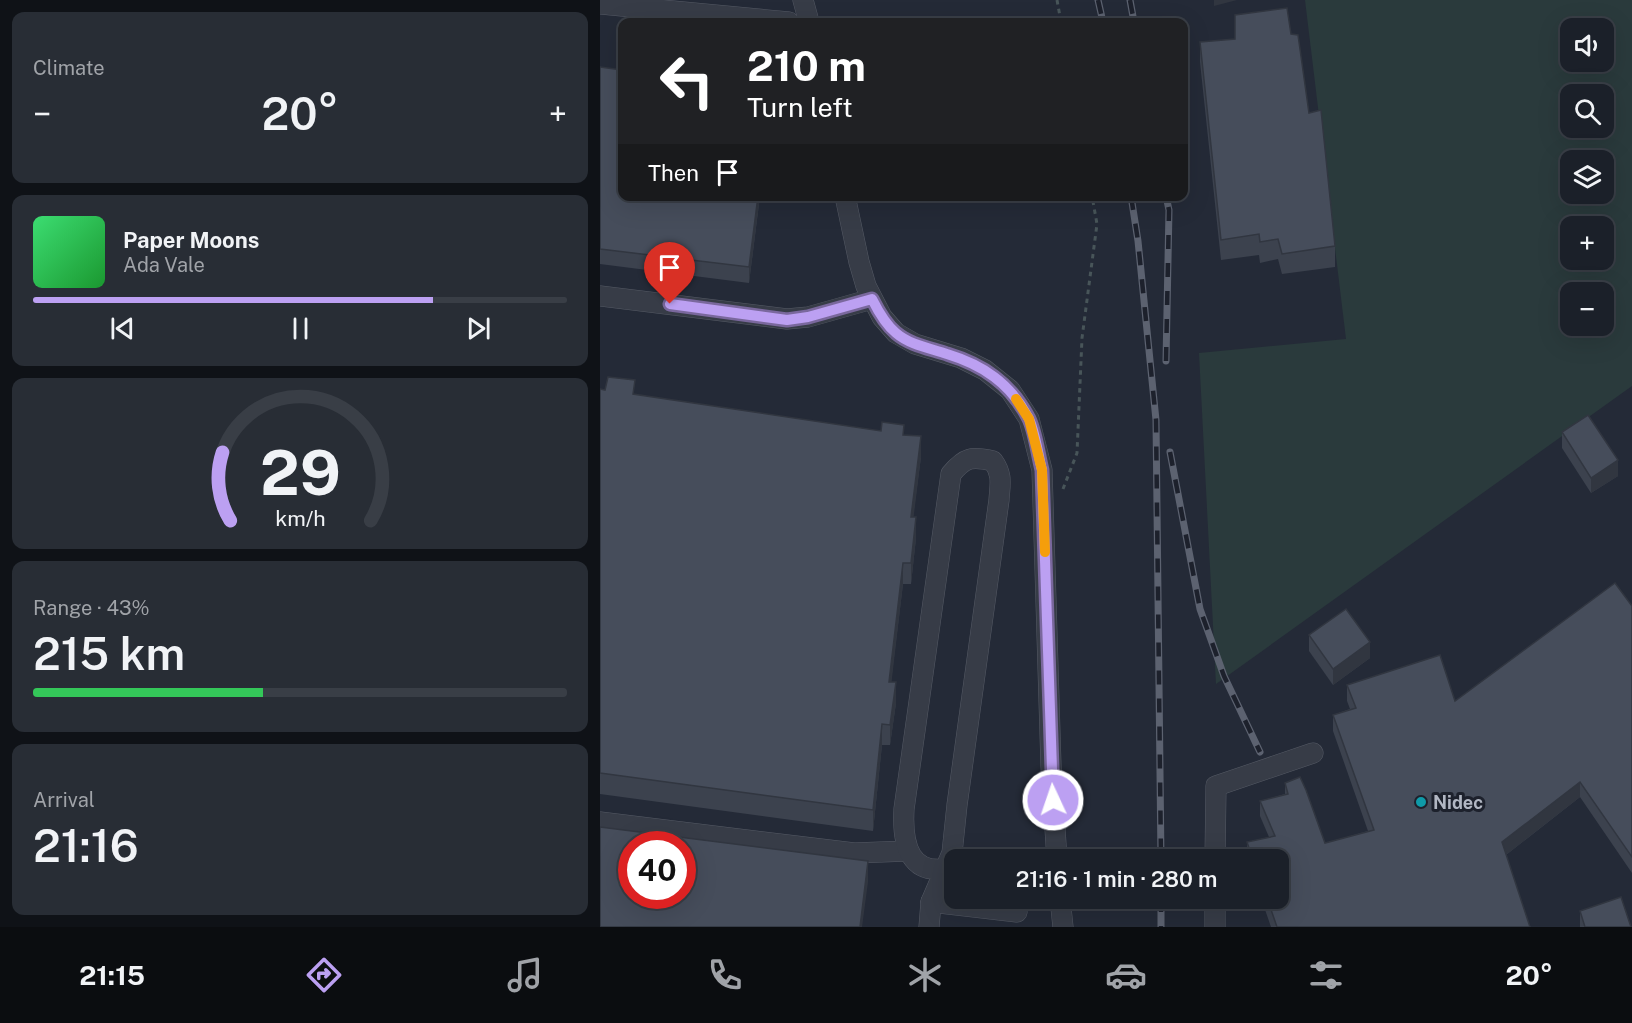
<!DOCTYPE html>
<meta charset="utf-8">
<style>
body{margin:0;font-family:"Public Sans",sans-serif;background:#282d35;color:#f1f3f6;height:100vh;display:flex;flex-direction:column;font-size:22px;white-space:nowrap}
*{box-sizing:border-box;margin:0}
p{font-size:20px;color:#a0a3a8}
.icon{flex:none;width:33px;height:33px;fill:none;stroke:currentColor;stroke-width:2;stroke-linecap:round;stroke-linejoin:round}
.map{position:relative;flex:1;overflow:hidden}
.details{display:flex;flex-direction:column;gap:12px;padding:12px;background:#0f1217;width:600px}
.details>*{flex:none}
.hud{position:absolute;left:18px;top:18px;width:570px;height:183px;border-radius:12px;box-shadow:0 6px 24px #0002,0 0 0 2px #393e46;background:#202124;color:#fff;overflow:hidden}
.buttons{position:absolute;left:960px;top:18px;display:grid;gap:12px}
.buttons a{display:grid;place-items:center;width:54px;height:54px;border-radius:12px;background:#1b2029;box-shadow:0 6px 24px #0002,0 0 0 2px #393e46;font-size:30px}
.speed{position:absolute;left:18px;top:831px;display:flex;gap:12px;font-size:30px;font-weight:700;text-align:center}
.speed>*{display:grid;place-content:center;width:78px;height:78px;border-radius:50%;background:#1b2029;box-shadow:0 6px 24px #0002,0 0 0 2px #393e46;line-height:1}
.speed .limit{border:9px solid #d22;background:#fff;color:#111}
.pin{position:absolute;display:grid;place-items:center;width:51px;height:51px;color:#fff;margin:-62px -26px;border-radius:50% 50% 50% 0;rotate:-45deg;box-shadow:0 0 6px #0007}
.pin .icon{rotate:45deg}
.me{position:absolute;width:66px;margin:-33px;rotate:357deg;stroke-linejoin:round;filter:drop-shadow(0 0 4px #0008)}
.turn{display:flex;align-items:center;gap:21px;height:126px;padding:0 30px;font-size:27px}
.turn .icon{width:78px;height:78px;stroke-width:2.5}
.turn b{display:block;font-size:42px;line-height:51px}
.then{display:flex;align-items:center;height:57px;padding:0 30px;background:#0003;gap:12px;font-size:22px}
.big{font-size:45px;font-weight:600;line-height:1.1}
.details .widget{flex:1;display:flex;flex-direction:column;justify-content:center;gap:9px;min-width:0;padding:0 21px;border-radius:12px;background:#282d35}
.details .dial{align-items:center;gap:0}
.dial svg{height:156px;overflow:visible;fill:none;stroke:#393e46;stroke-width:7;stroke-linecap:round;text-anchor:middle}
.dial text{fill:#f1f3f6;stroke:none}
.song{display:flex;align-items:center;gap:18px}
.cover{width:72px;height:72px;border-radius:9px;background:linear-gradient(135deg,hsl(140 70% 55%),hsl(130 70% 35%))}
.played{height:6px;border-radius:3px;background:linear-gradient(90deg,#bca0f2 75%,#393e46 75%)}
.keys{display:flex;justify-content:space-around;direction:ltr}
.heat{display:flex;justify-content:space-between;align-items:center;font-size:33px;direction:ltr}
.charge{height:9px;border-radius:4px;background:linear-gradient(90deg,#34c759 43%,#393e46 0)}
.trip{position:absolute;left:344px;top:849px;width:345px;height:60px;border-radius:12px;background:#1b2029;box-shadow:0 6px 24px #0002,0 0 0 2px #393e46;font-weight:600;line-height:60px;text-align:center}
.menu{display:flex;height:96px;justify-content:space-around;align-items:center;background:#0b0d10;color:#a0a3a8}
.menu .icon{width:42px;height:42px}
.menu .on{color:#bca0f2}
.menu b{font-size:27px;color:#f1f3f6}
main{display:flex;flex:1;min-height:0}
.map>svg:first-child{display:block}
</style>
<main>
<section class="details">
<div class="widget"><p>Climate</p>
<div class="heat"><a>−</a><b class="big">20°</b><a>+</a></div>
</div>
<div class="widget">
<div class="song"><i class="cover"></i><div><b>Paper Moons</b><p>Ada Vale</p></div></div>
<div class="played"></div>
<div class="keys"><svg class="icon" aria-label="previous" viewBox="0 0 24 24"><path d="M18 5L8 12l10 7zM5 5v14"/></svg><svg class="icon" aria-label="pause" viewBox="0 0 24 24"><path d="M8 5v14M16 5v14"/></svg><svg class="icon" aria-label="next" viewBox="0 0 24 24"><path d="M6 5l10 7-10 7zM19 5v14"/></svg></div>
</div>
<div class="widget dial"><svg viewBox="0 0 100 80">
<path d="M14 69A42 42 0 1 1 86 69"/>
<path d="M14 69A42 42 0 0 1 10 34" stroke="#bca0f2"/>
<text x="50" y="56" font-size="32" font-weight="700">29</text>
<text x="50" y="72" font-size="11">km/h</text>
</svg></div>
<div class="widget"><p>Range · 43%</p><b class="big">215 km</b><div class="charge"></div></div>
<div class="widget"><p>Arrival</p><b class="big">21:16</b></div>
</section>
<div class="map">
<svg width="1032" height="927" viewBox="0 0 1032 927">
<rect width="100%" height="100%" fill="#242a37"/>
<path fill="#2a3a3c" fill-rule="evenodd" d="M705,0H1032V386L616,684L599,353L746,339ZM970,28H1004V62H970ZM970,94H1004V128H970ZM970,160H1004V194H970ZM970,226H1004V260H970ZM970,292H1004V326H970Z"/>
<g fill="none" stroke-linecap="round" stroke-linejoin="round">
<defs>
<g id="minor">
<path d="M203,0L209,22"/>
<path d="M0,4L189,22"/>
<path d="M245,196L259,262L266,286L282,317L296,333L315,344L361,358L385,370L410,390L429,419L442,470L451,766L457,860"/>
<path d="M0,296L187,319L208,317L272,299"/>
<path d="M0,822L254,853L308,851"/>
<path d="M615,860L616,786L713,753"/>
<path d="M460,898L463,927"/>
<path d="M331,902L417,912"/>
<path d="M329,927L331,902L352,853L357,805L399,500C400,484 403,475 393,461C372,456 365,457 351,474L304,809C302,844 309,879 354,867"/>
<path d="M615,927V898"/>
</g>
</defs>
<use href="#minor" stroke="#555a65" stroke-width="21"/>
<g stroke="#485559" stroke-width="3" stroke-dasharray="4.5 4.5" stroke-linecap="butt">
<path d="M457,0L461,22"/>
<path d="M463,489L477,453L482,338L497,224L492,196"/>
</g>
<use href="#minor" stroke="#373c47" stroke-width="20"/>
<defs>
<g id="rail">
<path d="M498,0L503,22"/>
<path d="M530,0L534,22"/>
<path d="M531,196L538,241L556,420L561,860"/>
<path d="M566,361L569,210L566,196"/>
<path d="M570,452L600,609L624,676L660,752"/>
<path d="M561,898V927"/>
</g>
</defs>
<use href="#rail" stroke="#5c6270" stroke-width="7"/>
<use href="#rail" stroke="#1d212c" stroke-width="4.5" stroke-dasharray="14" stroke-linecap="butt"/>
</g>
<g fill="#3c424e">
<path d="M691,34L709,113L735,246V267L682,274L678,259L660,263L659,255L621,260L600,62V42Z"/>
<path d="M0,67L160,196L149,283L0,264Z"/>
<path d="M0,389L304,435L321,457L313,517L316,538L311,584H303L291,682L296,703L290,745H282L273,831L0,794Z"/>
<path d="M962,432L1018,476L991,493L962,448Z"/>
<path d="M1032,606V873L980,797L906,855L930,927H671L661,898H678V860H648L647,858V842L669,837L660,816V801L685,794V783L725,843L768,831L733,731V715L750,709L747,701V685L855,701Z"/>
<path d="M709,635L770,658L733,685L709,651Z"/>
<path d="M980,911L1031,927H980Z"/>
</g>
<g fill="#313640">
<path d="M614,0H637L614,6Z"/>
<path d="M158,196H160L149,283V267Z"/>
<path d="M321,436V457L311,538V517Z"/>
<path d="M1018,460V476L991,493V478Z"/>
<path d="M316,517V538L311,584V563Z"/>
<path d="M303,563V584L289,703V682Z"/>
<path d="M770,642V658L733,685V669Z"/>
<path d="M296,682V703L290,745V725Z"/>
<path d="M282,724V745L273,831V810Z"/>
<path d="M980,782V797L902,858V842Z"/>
<path d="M268,861V882L262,927H260Z"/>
</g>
<g fill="#464d5b" stroke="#313640" stroke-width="1.5" fill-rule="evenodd">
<path d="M687,8L691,34L698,35L709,113L721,110L735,246L682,254L678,239L660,242L659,234L621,240L600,42L635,39V15Z"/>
<path d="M0,67L22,70V196H158L149,267L0,249Z"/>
<path d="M8,377L35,380L33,394L281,431L282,422L304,425L303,435L321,436L311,517H316L311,563H303L289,682H296L290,725L282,724L273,810L0,773V389L5,390Z"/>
<path d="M988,415L1018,460L991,478L962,432Z"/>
<path d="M1015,583L1032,606V857L980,782L902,842L930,927H677L667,898H678V860H653L647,842L675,836L660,801L688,794L685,783L700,777L706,790L725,843L774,830L733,715L756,708L747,685L840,655L855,701Z"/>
<path d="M746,609L770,642L733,669L709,635Z"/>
<path d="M0,827L268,861L260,927H0ZM32,844H82V896H32Z"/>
<path d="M1021,897L1031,927H985L980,911Z"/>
</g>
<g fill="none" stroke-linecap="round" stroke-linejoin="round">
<defs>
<path id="route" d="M70,304L187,320L208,317L272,299C278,311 285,324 296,333C310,345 329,348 347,354C383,365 410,383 428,417C435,429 438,455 442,470L453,800"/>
</defs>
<use href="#route" stroke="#7a689d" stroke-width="15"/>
<use href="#route" stroke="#bca0f2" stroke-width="10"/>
<path stroke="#f59e0b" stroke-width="10" d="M416,399L429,419L442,470L445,552"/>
</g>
<circle fill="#0f9aa8" stroke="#1d212c" stroke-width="2" cx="821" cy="802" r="6"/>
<g text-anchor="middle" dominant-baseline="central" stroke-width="6" stroke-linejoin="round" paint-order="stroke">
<g font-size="18" font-weight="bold" fill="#b2b7c3" stroke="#1d212c" text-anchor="start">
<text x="833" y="802">Nidec</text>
</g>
</g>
</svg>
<div class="buttons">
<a><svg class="icon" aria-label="sound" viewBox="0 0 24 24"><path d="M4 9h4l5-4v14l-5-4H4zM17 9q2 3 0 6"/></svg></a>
<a><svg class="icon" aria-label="search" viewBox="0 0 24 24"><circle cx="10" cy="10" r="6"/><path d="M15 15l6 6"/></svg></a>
<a><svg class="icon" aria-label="layers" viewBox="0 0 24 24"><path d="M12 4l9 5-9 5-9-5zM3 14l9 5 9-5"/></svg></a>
<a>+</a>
<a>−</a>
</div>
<div class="speed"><div class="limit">40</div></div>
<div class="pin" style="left:70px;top:304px;background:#d93025"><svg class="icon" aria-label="arrive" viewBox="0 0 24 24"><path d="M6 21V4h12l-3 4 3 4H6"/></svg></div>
<svg class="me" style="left:453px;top:800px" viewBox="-20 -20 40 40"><circle r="17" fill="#bca0f2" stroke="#fff" stroke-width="3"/><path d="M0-11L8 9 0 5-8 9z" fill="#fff"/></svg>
<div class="trip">21:16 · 1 min · 280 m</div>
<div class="hud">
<div class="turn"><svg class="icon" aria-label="left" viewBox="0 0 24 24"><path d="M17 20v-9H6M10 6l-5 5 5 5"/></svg><div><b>210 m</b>Turn left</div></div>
<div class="then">Then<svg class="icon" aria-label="arrive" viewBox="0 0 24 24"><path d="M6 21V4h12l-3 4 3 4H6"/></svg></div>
</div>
</div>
</main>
<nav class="menu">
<b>21:15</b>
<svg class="icon on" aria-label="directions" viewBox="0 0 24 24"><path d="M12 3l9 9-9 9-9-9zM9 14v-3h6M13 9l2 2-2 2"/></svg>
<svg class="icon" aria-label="music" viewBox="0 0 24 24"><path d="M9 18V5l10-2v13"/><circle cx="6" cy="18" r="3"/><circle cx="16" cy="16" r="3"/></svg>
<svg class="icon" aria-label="phone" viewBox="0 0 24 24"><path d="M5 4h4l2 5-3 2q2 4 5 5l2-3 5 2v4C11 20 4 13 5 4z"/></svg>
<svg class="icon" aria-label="climate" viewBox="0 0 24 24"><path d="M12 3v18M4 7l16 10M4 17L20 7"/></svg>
<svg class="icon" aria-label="car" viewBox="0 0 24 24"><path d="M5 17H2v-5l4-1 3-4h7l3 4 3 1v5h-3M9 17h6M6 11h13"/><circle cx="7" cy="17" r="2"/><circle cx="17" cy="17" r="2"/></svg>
<svg class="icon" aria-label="filters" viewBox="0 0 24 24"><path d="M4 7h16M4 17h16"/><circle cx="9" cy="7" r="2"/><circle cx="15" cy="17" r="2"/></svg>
<b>20°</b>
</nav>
